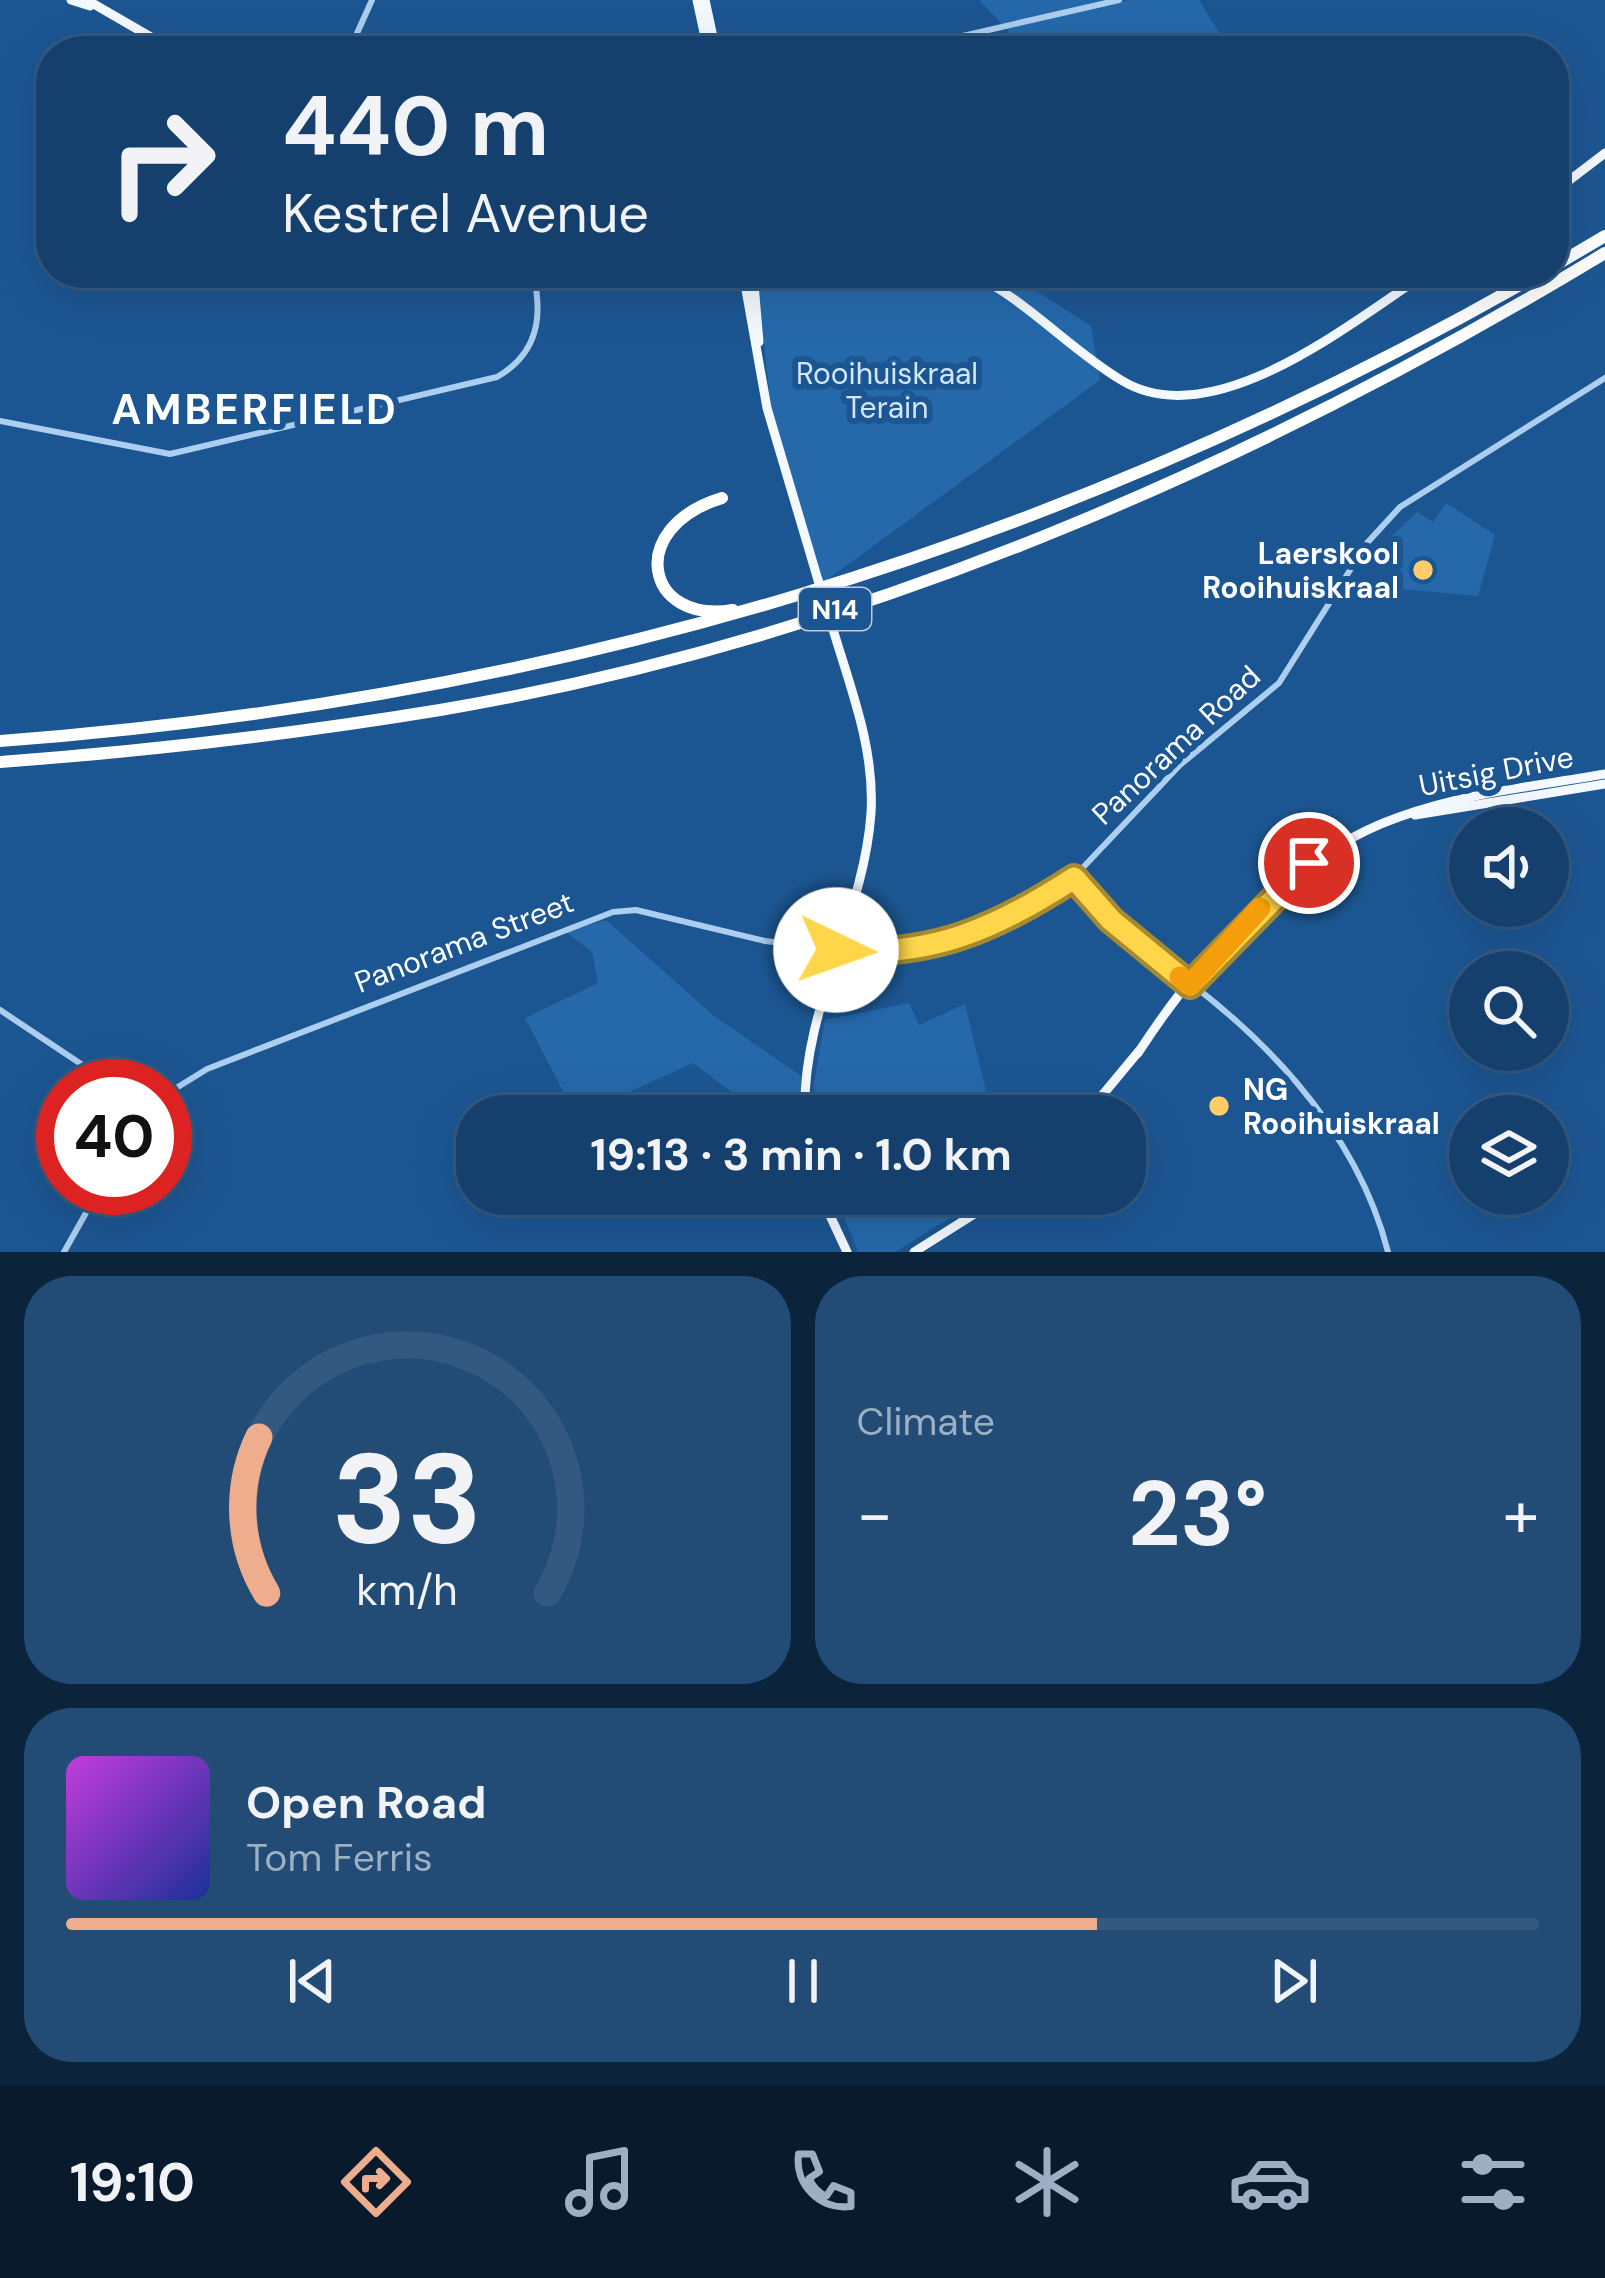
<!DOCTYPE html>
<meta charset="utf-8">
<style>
body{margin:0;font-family:"DM Sans",sans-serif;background:#224b76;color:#f1f3f6;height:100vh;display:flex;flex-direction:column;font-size:45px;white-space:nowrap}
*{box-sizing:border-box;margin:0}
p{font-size:39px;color:#9dafc2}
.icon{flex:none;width:66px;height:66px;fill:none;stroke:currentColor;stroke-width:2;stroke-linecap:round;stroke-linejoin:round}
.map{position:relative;height:1252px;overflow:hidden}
.details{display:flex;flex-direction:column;gap:24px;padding:24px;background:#0c233c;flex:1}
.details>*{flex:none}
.hud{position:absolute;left:36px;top:36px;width:1533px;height:252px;border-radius:48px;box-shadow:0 12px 48px #0002,0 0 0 3px #345981;background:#15406e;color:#f1f3f6;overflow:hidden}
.controls{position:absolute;left:1449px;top:807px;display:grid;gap:24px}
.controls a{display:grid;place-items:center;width:120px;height:120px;border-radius:50%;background:#15406e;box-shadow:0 12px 48px #0002,0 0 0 3px #345981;font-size:60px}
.speed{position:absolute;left:36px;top:1059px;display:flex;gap:24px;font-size:60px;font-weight:700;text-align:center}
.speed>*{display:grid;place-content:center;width:156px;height:156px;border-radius:50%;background:#15406e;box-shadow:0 12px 48px #0002,0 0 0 3px #345981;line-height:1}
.speed .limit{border:18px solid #d22;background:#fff;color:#111}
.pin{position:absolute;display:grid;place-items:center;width:102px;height:102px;color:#fff;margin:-51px;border:6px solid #fff;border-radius:50%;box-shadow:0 3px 12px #0007}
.me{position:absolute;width:132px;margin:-66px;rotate:93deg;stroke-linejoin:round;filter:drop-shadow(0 0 9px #0008)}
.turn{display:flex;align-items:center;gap:42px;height:252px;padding:0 48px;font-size:54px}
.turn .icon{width:156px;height:156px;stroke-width:2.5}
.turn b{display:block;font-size:84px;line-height:102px}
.big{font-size:90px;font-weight:700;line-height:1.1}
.details .tile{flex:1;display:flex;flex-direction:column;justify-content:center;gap:18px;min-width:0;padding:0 42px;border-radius:48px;background:#224b76}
.details .dial{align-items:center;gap:0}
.dial svg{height:312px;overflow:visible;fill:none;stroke:#345981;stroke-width:7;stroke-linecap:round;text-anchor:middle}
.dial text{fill:#f1f3f6;stroke:none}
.song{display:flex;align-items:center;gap:36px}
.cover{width:144px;height:144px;border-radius:18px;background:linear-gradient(135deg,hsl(290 70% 55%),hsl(230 70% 35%))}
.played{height:12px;border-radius:6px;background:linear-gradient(90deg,#eead8d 70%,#345981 70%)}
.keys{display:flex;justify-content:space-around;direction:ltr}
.heat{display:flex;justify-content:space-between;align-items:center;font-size:66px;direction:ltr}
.details .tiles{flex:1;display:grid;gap:24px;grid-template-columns:1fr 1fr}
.tile:last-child{grid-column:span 2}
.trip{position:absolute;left:456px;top:1095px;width:690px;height:120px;border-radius:48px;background:#15406e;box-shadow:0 12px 48px #0002,0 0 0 3px #345981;font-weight:700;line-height:120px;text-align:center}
.dock{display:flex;height:192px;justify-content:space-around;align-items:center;background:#081a2c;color:#9dafc2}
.dock .icon{width:84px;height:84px}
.dock .on{color:#eead8d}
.dock b{font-size:54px;color:#f1f3f6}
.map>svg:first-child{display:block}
</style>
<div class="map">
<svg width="1605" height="1252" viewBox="0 0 1605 1252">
<rect width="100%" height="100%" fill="#1c5692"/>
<g fill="#2569ab">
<path d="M979,0H1104L1005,27Z"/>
<path d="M1129,0H1199L1226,44L1223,51H1019L1007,29Z"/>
<path d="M757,273H1008L1091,326L1100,380L820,585L771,411Z"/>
<path d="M1446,503L1495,535L1478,596L1401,589L1390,538L1417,512L1433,522Z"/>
<path d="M606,920L714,1016L804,1078L806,1116H764L693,1063L576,1116L525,1018L598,983L592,952L566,932Z"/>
<path d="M909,1003L919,1025L965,1004L992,1116H817L814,1083L825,1020Z"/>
<path d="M835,1194H988L895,1252H858Z"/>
</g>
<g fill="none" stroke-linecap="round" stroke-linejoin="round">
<g stroke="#acceef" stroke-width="6">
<path d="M919,46L1119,0"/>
<path d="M349,51L372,0"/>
<path d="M906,51L916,50"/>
<path d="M0,421L170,454L497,377C539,353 543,315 533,273"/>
<path d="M1074,877L1151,955"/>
<path d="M866,952L916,955L1000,921L1074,877L1180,765L1279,683L1367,543L1400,507L1605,378"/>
<path d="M1151,955C1256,1026 1356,1126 1388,1252"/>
<path d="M0,1010L114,1086"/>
<path d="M165,1095L207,1069L613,912L636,910L765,941L864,952"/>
<path d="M64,1252L100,1188"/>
</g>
<g stroke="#f4f9ff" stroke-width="9">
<path d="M71,0L90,6"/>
<path d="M87,0L175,51"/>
<path d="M697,0L708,51"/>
<path d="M705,0L716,51"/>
<path d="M1554,192L1605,153"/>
<path d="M743,273L767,408L818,580"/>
<path d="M753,273L759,342"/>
<path d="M970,273C1026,299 1068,348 1121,380C1213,437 1351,322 1427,273"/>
<path d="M1415,815L1605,784"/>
<path d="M807,946L831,943L838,934"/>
<path d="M1138,1053C1199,959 1290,855 1399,817C1464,793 1537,786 1605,774"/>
<path d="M805,1116C801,1009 864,917 871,813C875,748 850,687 832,626"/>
<path d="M1085,1116L1139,1051"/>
<path d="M820,1194L847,1252"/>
<path d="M914,1252L1006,1194"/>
</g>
<g stroke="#fff" stroke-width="12">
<path d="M1554,266L1605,236"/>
<path d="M722,498C624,528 646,625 733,610"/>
<path d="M0,741C554,700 1059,549 1541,273"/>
<path d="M0,762C148,751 294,734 440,710C853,640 1248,469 1605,253"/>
</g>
<path stroke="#f4f9ff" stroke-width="9" d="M818,580L832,626"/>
</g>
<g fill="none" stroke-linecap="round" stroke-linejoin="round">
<defs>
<path id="route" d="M836,950C930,958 996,929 1074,878L1111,920L1190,985L1309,863"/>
</defs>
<use href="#route" stroke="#a68a30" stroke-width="30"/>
<use href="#route" stroke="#ffd54a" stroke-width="21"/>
<path stroke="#f59e0b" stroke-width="21" d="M1180,977L1190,985L1260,908"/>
</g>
<g fill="#ffcc6a" stroke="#1c5692" stroke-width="4.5">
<circle cx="1423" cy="570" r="12"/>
<circle cx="1219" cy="1106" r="12"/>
</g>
<g text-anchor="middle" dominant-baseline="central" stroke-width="12" stroke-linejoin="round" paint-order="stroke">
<rect fill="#1c5692" stroke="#bbccde" stroke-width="3" x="799" y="588" width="72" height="42" rx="9"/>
<g font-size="27" font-weight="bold" fill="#fff">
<text x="835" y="609">N14</text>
</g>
<g font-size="30" fill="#d2e7fa" stroke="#1c5692">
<text x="887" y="373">Rooihuiskraal<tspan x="887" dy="34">Terain</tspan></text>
</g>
<g font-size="30" font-weight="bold" fill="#fff" stroke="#1c5692" text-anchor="end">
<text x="1399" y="553">Laerskool<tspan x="1399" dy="34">Rooihuiskraal</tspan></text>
<text x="1243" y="1089" text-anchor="start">NG<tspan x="1243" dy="34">Rooihuiskraal</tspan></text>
</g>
<g font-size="30" fill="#fff" stroke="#1c5692">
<text transform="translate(1176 745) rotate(-43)">Panorama Road</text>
<text transform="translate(1496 771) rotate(-11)">Uitsig Drive</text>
<text transform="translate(464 942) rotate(-21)">Panorama Street</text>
</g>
<g font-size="42" font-weight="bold" letter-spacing="3" fill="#fff" stroke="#1c5692">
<text x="255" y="409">AMBERFIELD</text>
</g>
</g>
</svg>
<div class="controls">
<a><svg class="icon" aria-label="sound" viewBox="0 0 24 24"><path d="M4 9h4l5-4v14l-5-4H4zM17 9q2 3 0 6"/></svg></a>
<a><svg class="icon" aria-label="search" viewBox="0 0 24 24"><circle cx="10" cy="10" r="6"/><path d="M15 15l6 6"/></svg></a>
<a><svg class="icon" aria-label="layers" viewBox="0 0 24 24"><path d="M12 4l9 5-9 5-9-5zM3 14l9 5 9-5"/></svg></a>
</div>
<div class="speed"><div class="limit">40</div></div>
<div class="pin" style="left:1309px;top:863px;background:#d93025"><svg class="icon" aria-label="arrive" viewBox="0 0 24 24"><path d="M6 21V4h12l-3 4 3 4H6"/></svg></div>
<svg class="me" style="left:836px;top:950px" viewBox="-20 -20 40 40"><circle r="19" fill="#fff"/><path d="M0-13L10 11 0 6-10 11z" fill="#ffd54a"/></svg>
<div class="trip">19:13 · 3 min · 1.0 km</div>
<div class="hud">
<div class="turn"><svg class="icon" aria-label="right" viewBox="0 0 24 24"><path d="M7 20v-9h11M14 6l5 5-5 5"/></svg><div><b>440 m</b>Kestrel Avenue</div></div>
</div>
</div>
<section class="details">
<div class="tiles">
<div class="tile dial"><svg viewBox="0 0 100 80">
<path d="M14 69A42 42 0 1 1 86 69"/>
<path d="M14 69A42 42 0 0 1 12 29" stroke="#eead8d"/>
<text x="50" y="56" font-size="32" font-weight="700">33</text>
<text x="50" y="72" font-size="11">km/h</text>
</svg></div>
<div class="tile"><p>Climate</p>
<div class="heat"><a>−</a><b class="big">23°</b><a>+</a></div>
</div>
<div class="tile">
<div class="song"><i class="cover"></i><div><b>Open Road</b><p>Tom Ferris</p></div></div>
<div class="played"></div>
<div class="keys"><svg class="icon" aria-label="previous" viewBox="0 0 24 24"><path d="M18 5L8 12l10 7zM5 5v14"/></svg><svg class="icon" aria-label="pause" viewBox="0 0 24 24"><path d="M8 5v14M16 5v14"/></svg><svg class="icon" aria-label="next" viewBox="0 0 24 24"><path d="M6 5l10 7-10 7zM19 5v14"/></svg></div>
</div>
</div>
</section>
<nav class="dock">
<b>19:10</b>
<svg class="icon on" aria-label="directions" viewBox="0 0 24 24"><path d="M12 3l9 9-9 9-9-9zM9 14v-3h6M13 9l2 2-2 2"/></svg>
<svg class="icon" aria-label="music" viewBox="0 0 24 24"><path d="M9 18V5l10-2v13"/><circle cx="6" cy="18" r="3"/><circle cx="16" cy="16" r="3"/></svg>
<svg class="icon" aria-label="phone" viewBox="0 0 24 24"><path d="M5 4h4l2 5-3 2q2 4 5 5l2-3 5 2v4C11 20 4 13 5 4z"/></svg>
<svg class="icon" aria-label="climate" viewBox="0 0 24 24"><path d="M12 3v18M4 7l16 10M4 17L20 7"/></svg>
<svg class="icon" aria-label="car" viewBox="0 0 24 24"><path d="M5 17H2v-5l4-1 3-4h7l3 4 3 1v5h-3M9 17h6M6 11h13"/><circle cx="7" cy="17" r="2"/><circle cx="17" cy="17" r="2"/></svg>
<svg class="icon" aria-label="filters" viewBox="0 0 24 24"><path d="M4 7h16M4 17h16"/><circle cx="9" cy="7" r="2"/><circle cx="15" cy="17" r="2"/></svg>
</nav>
